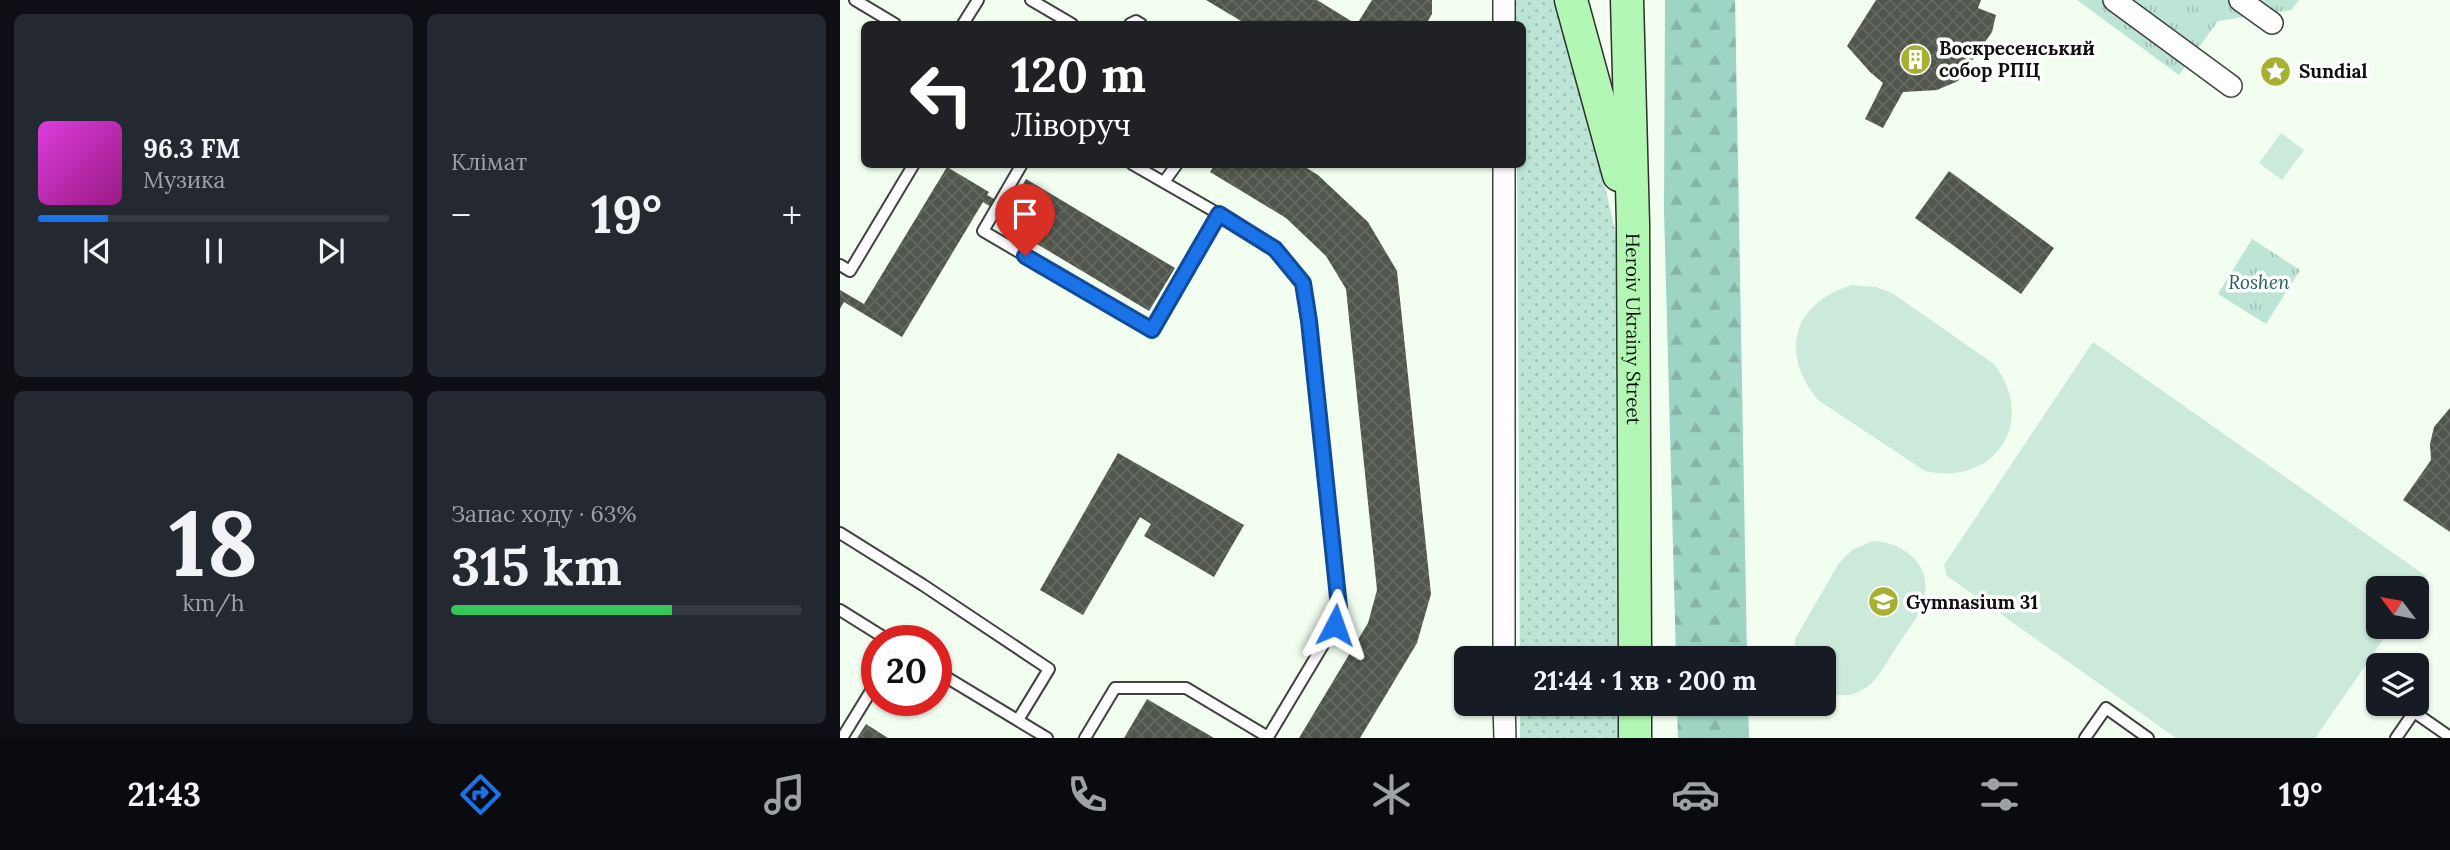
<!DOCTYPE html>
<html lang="uk">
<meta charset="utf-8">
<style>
body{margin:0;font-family:Lora,serif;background:#242831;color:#f1f3f6;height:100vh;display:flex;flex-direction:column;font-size:26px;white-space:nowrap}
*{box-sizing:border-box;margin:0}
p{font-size:23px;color:#9ea1a6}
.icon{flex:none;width:38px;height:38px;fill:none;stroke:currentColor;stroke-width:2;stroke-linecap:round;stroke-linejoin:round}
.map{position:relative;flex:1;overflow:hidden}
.details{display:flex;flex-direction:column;gap:14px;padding:14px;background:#0d0f14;width:840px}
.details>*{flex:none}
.banner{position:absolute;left:21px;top:21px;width:665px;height:147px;border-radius:10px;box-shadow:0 2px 5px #0004;background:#202124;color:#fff;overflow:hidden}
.needle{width:46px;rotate:302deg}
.buttons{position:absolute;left:1526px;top:576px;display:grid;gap:14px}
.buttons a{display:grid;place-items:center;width:63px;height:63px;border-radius:10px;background:#171b24;box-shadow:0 2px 5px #0004;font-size:35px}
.speed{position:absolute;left:21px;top:625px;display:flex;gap:14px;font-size:35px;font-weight:700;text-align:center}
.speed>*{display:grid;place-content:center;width:91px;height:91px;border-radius:50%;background:#171b24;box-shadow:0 2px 5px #0004;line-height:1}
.speed .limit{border:10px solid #d22;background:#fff;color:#111}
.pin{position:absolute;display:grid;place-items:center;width:60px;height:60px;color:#fff;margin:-72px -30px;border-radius:50% 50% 50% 0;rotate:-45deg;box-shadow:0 0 7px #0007}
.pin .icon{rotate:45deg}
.me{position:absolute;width:77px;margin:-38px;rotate:4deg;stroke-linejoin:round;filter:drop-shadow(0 0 5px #0008)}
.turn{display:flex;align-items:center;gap:24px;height:147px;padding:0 35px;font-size:32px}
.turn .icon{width:91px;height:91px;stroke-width:2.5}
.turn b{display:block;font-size:49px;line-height:60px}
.big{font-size:52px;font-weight:700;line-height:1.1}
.details .tile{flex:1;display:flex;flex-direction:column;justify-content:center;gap:10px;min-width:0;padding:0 24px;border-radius:10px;background:#242831}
.details .dial{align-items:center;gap:0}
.dial b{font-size:91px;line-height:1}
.song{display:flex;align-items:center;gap:21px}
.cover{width:84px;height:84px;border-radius:10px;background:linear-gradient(135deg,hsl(300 70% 55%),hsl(310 70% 35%))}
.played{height:7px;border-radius:4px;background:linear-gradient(90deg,#1a73e8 20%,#363941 20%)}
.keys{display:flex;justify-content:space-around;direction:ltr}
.heat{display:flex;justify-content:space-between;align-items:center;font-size:38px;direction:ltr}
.charge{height:10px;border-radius:5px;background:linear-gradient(90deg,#34c759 63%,#363941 0)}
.details .tiles{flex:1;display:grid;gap:14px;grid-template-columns:repeat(2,1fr)}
.trip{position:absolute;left:614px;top:646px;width:382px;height:70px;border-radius:10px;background:#171b24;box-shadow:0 2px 5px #0004;font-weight:700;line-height:70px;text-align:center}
.dock{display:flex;height:112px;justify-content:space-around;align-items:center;background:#090b0e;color:#9ea1a6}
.dock .icon{width:49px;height:49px}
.dock .current{color:#1a73e8}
.dock b{font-size:32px;color:#f1f3f6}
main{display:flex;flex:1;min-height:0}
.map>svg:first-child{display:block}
</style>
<main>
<section class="details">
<div class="tiles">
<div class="tile">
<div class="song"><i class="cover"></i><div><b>96.3 FM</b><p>Музика</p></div></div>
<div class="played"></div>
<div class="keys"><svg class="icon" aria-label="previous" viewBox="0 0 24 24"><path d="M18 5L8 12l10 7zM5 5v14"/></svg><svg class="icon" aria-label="pause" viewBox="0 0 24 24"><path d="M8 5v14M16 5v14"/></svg><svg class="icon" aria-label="next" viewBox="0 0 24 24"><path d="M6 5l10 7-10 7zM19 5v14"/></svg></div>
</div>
<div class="tile"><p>Клімат</p>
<div class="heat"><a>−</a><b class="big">19°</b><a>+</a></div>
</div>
<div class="tile dial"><b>18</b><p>km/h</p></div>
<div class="tile"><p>Запас ходу · 63%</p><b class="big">315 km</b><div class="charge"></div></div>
</div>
</section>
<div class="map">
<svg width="1610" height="738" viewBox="0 0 1610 738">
<defs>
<pattern id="grass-dots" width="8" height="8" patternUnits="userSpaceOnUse" patternTransform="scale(1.75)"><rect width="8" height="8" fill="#bde5d6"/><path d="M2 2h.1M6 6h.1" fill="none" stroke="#a1c3b6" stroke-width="1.8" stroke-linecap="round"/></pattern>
<pattern id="forest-firs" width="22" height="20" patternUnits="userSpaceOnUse" patternTransform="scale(1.75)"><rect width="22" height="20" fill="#9ed4c3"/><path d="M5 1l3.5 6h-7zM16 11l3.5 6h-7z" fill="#87b5a6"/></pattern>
<pattern id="park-tufts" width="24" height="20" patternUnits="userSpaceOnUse" patternTransform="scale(1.75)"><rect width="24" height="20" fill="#bde5d6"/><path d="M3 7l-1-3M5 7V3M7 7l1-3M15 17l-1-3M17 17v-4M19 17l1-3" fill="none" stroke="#a1c3b6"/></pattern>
<pattern id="building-cross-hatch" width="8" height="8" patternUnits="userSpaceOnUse" patternTransform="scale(1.75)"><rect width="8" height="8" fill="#50564b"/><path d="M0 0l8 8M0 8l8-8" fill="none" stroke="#656961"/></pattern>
</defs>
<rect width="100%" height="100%" fill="#f1fef0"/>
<g fill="url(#grass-dots)">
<path d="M676,0H722L780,252L784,658H680L677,165L682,164V24H676Z"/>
<path d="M680,704H784L785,738H680Z"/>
</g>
<g fill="url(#forest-firs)">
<path d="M825,0H895L907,658H836L824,209Z"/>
<path d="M837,704H908L909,738H838Z"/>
</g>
<g fill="url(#park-tufts)">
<path d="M1237,0H1459L1451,10L1378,21L1339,75Z"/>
<path d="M1412,239L1460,270L1426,324L1378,294Z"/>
</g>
<g fill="#cbeada">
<path d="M1441,133L1464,150L1442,180L1419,163Z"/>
<path d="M1012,285L1036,287L1052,293L1154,364C1198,421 1155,487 1085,471L978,400C939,353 952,303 1012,285Z"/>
<path d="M1253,342L1586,576L1577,590V588H1538V626L1552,627L1475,738H1336L1107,576L1104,565Z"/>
<path d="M1033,541C1071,543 1098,573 1080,610C1073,625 1062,638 1054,651C1044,666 1036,684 1020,691C1009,697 995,696 984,691V658H956L955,639L999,563L1012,550Z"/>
</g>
<g fill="url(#building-cross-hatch)">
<path d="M366,0H477L516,24H406Z"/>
<path d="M532,0H592V14L586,24H517Z"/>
<path d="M1036,0H1141L1138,8L1156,15L1152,32L1118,81L1097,90L1063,92L1043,128L1025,119L1043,83L1030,72L1007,46Z"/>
<path d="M375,164H460L478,175L528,222L557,271L591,594L577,643L520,738H459L528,623L537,590L506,289L486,256L446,218L370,172Z"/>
<path d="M107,167L149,192L147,195L158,201L154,209L143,202L62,337L4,302L0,309V290L24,304Z"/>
<path d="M1109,171L1214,248L1181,294L1075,218Z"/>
<path d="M186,179L335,268L309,311L160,222L164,216L156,211L161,203L169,208Z"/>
<path d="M1610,408V532L1563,500L1591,460L1590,444L1594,427Z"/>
<path d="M278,453L404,525L374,577L304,536L311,524L300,517L243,615L200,590Z"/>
<path d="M307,699L374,738H284Z"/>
<path d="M26,724L48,738H17Z"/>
</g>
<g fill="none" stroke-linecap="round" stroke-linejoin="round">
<defs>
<g id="lane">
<path d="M15,0L55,24"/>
<path d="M191,0L232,24"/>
<path d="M123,24L138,0"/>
<path d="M290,24L296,21L301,24"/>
<path d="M182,164L143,231L312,330L379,214"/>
<path d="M324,182L337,164"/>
<path d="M0,265L10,271L74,164"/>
<path d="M0,533L83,585L209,669L178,720"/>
<path d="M0,610L48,640"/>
<path d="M96,671L207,738"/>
<path d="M2,738L37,681"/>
<path d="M245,738L275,688H346L428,737L495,625L499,607L469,321L463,283L435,249L379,214L292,164"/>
<path d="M1245,738L1266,708L1308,738"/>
<path d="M1556,738L1574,712L1610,737"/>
</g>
<g id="street">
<path d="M1274,0L1391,86"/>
<path d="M1400,0L1432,23"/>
<path d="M664,24V0"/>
<path d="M664,164V658"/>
<path d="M664,704L665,738"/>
</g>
<g id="secondary">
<path d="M731,0L779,175"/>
<path id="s1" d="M787,0L793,224L795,658"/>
<path d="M795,704V738"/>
</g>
</defs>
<use href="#lane" stroke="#414141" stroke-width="14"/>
<use href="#street" stroke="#414141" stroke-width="24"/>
<use href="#secondary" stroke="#303030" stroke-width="35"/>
<use href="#lane" stroke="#fff" stroke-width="10"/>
<use href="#street" stroke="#fff" stroke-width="21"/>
<use href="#secondary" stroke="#b2f7b3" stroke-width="32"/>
</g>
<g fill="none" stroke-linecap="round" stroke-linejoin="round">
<defs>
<path id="route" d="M185,256L312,330L379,214L435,249L463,283L469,321L499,607L495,625"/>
</defs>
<use href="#route" stroke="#114b97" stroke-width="18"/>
<use href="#route" stroke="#1a73e8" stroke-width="12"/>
</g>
<defs>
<symbol id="building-disc" viewBox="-11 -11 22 22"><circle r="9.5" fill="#a6b133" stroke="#fff"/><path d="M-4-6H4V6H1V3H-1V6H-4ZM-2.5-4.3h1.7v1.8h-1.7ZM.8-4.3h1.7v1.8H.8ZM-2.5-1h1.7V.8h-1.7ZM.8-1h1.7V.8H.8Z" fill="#fff"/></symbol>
<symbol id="sight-disc" viewBox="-11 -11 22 22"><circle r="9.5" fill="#a6b133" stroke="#fff"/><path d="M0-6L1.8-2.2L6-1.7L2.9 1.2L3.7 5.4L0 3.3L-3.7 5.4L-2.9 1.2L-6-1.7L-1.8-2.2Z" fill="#fff"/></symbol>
<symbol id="school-disc" viewBox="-11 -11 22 22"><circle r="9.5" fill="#a6b133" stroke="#fff"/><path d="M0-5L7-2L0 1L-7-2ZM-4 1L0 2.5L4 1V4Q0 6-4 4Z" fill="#fff"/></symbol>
</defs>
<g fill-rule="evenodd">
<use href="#building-disc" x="1058" y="42" width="35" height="35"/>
<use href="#sight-disc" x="1418" y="54" width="35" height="35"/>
<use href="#school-disc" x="1026" y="584" width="35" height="35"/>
</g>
<g text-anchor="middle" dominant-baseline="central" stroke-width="7" stroke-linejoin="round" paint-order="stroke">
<g font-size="19" font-weight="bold" fill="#0e0e0e" stroke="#fff" text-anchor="start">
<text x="1099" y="48">Воскресенський<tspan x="1099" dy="22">собор РПЦ</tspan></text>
<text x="1459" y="71">Sundial</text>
<text x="1066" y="602">Gymnasium 31</text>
</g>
<g font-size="19" font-style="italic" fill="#24605b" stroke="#fff">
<text x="1419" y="282">Roshen</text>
</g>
<g font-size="19" fill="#0e0e0e" stroke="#fff">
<text stroke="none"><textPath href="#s1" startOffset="329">Heroiv Ukrainy Street</textPath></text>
</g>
</g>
</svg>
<div class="buttons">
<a><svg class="needle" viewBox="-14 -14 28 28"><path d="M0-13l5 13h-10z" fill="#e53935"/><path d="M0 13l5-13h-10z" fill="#9ea1a6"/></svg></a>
<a><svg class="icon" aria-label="layers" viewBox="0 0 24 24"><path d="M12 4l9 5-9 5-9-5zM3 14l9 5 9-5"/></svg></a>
</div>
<div class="speed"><div class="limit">20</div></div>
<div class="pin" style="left:185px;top:256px;background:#d93025"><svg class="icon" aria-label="arrive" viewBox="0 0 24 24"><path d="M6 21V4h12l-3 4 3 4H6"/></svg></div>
<svg class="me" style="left:495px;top:625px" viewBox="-20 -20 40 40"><path d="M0-17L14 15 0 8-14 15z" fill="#1a73e8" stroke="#fff" stroke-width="4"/></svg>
<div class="trip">21:44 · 1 хв · 200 m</div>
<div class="banner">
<div class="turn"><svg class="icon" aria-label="left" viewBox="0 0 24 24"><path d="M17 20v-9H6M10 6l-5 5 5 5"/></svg><div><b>120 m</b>Ліворуч</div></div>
</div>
</div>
</main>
<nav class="dock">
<b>21:43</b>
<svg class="icon current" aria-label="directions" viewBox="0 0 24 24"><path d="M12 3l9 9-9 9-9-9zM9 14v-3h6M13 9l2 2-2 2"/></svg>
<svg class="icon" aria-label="music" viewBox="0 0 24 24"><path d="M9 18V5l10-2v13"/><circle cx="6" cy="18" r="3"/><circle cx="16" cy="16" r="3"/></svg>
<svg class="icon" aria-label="phone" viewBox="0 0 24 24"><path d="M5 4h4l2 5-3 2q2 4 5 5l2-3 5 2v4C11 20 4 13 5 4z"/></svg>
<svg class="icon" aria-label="climate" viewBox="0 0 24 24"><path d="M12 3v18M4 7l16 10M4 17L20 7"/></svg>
<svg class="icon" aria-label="car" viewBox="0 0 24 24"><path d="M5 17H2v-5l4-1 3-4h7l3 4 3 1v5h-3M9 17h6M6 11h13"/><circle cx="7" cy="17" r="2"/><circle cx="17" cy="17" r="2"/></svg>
<svg class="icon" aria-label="filters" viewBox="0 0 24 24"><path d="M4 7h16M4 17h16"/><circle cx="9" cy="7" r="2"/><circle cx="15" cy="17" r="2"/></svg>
<b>19°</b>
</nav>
